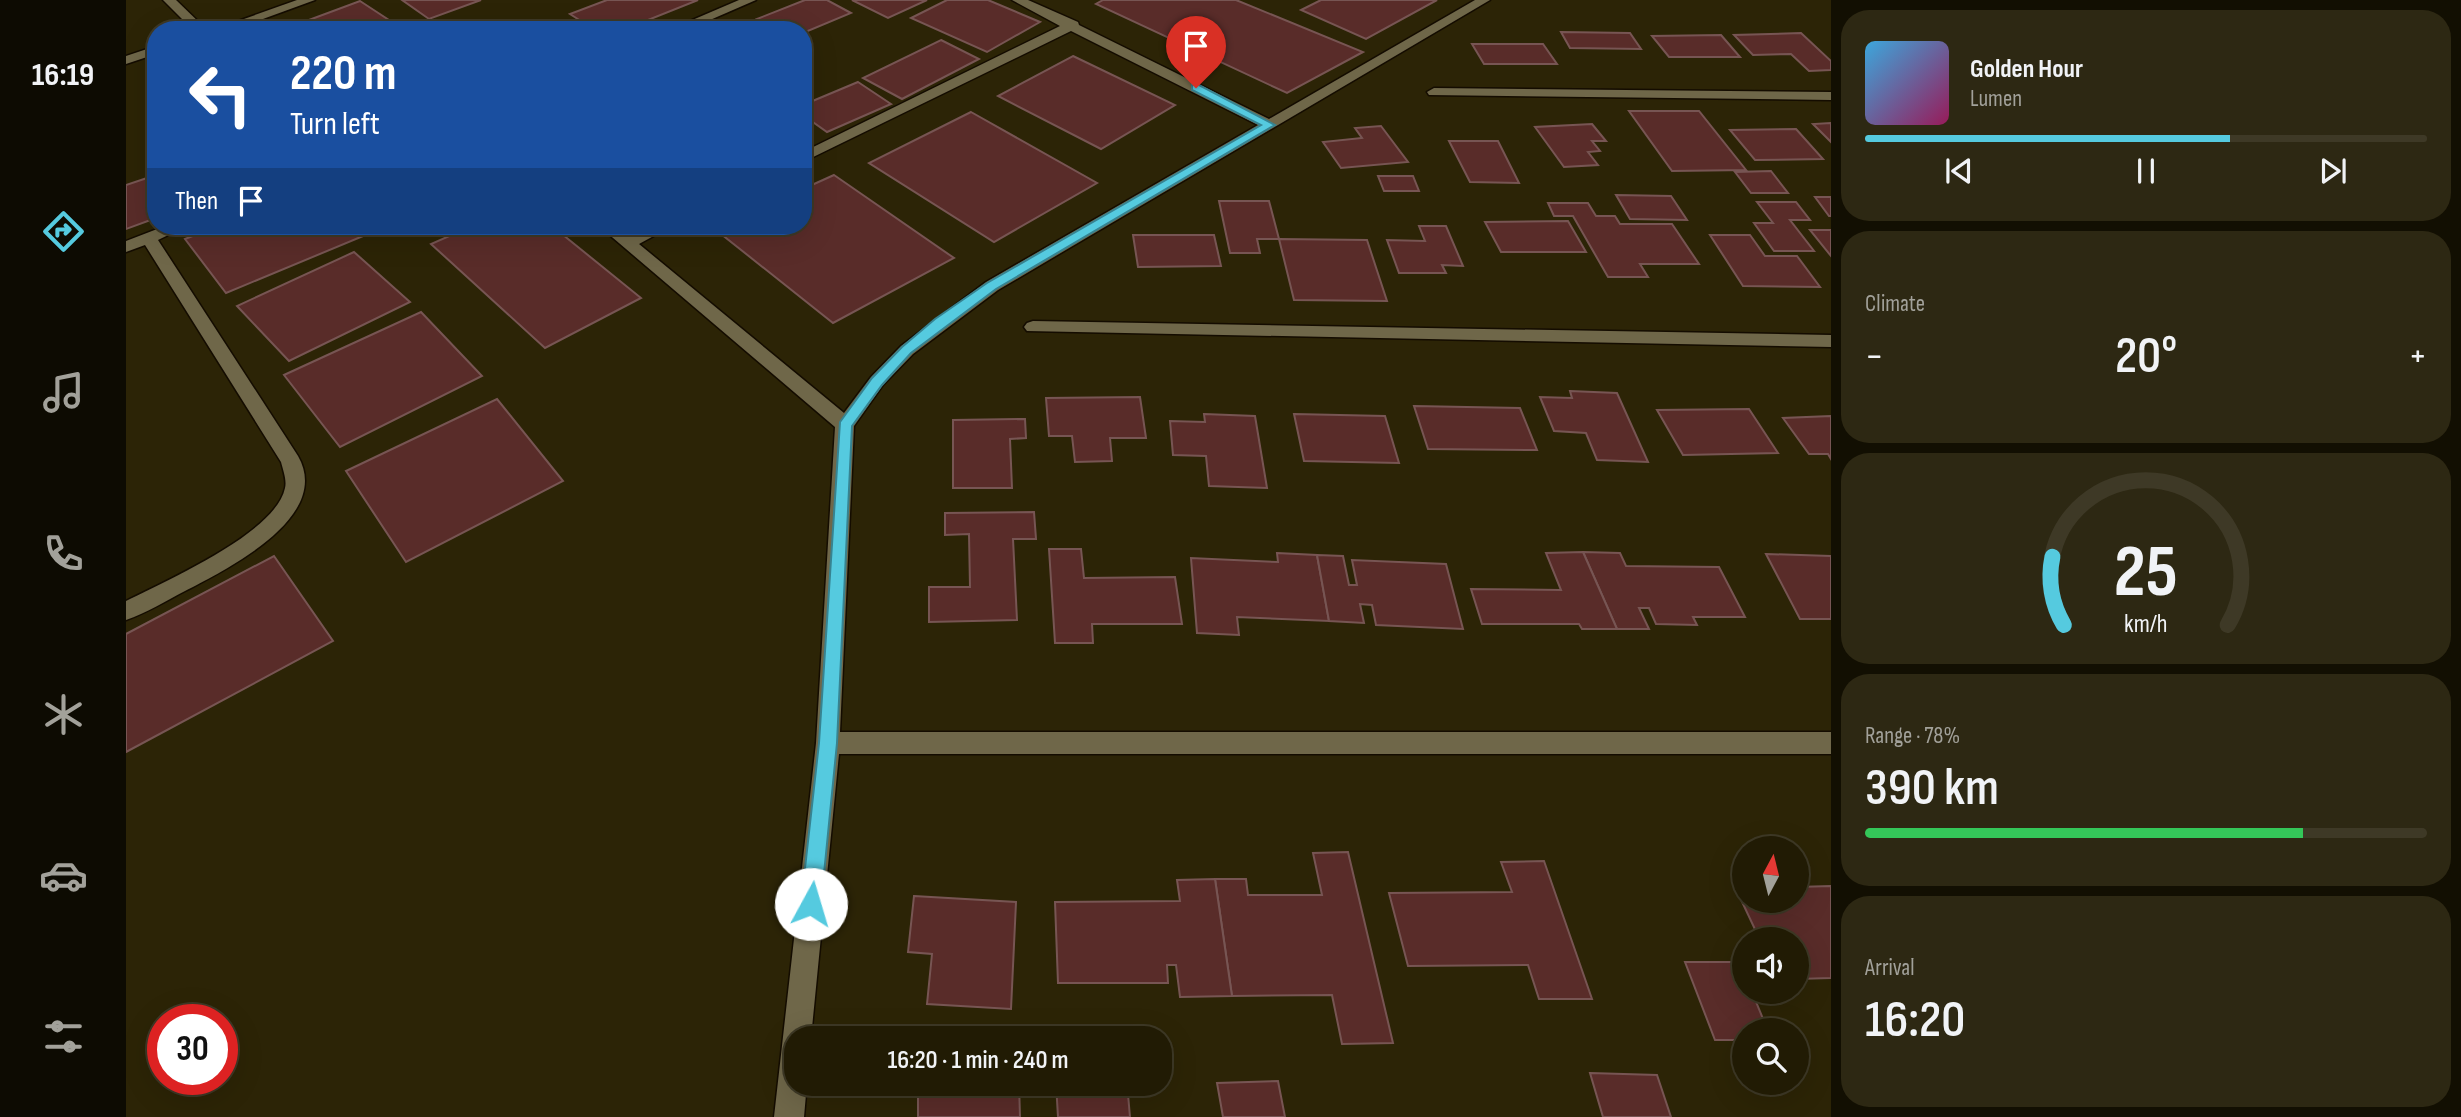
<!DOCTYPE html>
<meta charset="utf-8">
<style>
body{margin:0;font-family:"Sofia Sans Condensed",sans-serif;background:#2d2813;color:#f1f3f6;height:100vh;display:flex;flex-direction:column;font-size:26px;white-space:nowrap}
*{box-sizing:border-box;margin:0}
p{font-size:23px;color:#a2a19a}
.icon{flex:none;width:38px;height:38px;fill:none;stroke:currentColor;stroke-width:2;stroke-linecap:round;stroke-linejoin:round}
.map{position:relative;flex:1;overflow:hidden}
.side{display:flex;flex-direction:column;gap:10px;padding:10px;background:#120f02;width:630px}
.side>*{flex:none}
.top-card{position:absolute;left:21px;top:21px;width:665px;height:214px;border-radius:28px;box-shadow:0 7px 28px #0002,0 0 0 2px #3e3926;background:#1a4fa0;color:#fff;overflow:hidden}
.needle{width:46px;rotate:7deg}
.fabs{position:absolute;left:1606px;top:836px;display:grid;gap:14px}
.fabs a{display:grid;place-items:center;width:77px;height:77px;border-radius:50%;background:#211b04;box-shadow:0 7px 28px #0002,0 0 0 2px #3e3926;font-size:35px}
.speed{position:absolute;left:21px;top:1004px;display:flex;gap:14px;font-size:35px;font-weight:700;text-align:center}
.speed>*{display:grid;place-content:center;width:91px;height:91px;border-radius:50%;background:#211b04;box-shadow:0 7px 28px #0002,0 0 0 2px #3e3926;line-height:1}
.speed .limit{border:10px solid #d22;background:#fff;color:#111}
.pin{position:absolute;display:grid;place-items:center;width:60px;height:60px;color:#fff;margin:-72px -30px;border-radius:50% 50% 50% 0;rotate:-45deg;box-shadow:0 0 7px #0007}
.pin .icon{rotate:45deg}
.me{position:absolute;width:77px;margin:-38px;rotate:6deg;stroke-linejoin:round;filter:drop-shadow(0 0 5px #0008)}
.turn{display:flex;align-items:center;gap:24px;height:147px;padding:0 28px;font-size:32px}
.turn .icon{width:91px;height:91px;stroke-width:2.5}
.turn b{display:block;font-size:49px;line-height:60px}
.then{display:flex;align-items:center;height:66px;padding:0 28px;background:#0003;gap:14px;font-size:26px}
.big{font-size:52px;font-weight:600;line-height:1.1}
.side .widget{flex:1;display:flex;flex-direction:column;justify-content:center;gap:10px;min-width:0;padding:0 24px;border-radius:28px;background:#2d2813}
.side .dial{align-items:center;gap:0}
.dial svg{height:182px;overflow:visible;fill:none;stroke:#3e3926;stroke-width:7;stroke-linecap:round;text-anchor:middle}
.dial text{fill:#f1f3f6;stroke:none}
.song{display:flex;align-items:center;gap:21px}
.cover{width:84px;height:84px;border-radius:10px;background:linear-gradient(135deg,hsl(200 70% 55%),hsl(330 70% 35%))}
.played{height:7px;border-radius:4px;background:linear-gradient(90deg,#55cadf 65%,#3e3926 65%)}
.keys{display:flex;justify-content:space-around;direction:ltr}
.heat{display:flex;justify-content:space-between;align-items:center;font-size:38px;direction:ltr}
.charge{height:10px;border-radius:5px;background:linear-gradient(90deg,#34c759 78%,#3e3926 0)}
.trip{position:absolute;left:658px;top:1026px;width:388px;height:70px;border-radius:28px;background:#211b04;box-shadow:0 7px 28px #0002,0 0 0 2px #3e3926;font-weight:600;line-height:70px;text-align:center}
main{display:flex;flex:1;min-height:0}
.tab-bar{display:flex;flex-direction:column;width:126px;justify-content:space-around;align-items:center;background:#0d0b02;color:#a2a19a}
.tab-bar .icon{width:49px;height:49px}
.tab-bar .current{color:#55cadf}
.tab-bar b{font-size:32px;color:#f1f3f6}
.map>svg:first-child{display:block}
</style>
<main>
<nav class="tab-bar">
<b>16:19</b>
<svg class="icon current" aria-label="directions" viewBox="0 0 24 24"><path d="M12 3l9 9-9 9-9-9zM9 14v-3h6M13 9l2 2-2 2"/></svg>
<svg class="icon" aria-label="music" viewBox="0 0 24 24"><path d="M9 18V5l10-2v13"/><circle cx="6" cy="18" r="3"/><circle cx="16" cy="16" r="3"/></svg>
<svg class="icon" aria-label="phone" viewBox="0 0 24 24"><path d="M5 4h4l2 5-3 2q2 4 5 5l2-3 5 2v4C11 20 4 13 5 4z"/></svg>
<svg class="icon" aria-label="climate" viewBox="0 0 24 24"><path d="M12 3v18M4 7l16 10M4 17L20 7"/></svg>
<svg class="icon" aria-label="car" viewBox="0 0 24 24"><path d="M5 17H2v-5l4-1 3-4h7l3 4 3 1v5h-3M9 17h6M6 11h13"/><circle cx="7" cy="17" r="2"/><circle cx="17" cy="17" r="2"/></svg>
<svg class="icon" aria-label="filters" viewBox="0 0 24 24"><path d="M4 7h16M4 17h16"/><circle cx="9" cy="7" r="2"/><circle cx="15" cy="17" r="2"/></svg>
</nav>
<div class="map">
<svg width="1705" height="1117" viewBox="0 0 1705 1117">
<rect width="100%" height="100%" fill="#2c2406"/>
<g fill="#592c29" stroke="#775553" stroke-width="2">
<path d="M276,0H355L303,19Z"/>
<path d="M481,0H572L497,30H469L444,14Z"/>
<path d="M679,0H701L725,13L677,33V30H648L631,19Z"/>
<path d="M726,0H801L762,18Z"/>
<path d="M821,0H862L914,22L861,52L785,18Z"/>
<path d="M977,0H1110L1237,52L1161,93L970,4Z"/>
<path d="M1195,0H1311L1240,39L1175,10Z"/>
<path d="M234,1L269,24L253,30H156Z"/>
<path d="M618,22L633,30H599Z"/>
<path d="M1435,32L1504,33L1515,49L1444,48Z"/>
<path d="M1675,33L1705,61V70L1683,71L1665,54L1627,55L1608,35Z"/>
<path d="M1595,35L1614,57H1543L1526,36Z"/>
<path d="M815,40L853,59L776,99L737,78Z"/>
<path d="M1346,44H1417L1431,64H1358Z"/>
<path d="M947,56L1049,105L975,149L872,96Z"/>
<path d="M732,82L765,104L701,132L677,115V105Z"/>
<path d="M1503,111H1573L1620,170L1546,171Z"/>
<path d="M845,112L971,183L868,242L743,163Z"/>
<path d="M1705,123V142L1687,124Z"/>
<path d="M1466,124L1480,141H1466L1474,151L1462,152L1472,165L1438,167L1409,127Z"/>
<path d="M1255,126L1282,162L1215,168L1197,142L1236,138L1229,128Z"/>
<path d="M1670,129L1697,159L1629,160L1604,130Z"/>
<path d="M1323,141H1372L1393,183L1344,182Z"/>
<path d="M1645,171L1662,193H1625L1609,172Z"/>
<path d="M30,175V218L0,229V185Z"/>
<path d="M708,175L828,258L707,323L590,230L600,226H677V189Z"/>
<path d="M1252,176H1287L1293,191H1258Z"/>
<path d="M1490,195L1545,196L1561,220L1504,219Z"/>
<path d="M1689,197H1705V216H1703Z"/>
<path d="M1093,201H1143L1153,239H1131L1134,253H1104Z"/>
<path d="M1631,202H1670L1684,220H1664L1688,251H1648L1628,223H1647Z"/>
<path d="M1422,203H1462L1470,216H1489L1494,224H1546L1573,264H1514L1522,277H1482L1447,216H1428Z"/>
<path d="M1442,221L1460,252H1375L1359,222Z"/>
<path d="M92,226H252L254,229L100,293L59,239Z"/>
<path d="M346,226H426L515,298L419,348L305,244Z"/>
<path d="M1293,226H1320L1337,266L1316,265L1320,273H1273L1261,240L1299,241Z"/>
<path d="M1684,230H1705V256Z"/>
<path d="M1007,235H1088L1095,266L1012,267Z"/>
<path d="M1584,235H1624L1639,256H1671L1694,287L1617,286Z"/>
<path d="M1153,239L1241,240L1261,301L1168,300Z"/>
<path d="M228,252L284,302L163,361L111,306Z"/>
<path d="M295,312L356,376L214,447L158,375Z"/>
<path d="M1444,391L1491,393L1522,462L1471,460L1460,433L1428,431L1414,397L1446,398Z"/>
<path d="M1014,397L1020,438H984L986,461L949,462L946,436H923L920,398Z"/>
<path d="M371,399L437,481L280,562L220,471Z"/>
<path d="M1288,406L1394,408L1411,450L1302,449Z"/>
<path d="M1623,409L1652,453L1557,455L1531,410Z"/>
<path d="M1078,414L1129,416L1141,488L1083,486L1080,456L1047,455L1044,421L1079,422Z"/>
<path d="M1168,414L1259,416L1273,463L1178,461Z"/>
<path d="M1705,416V459L1702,454H1683L1657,418Z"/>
<path d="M899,419L900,438L884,439L886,488H827V420Z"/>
<path d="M908,512L910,539H887L891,620L803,622V587H844L843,534L819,535V513Z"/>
<path d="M923,549H955L958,578L1049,577L1056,624H966L967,643H929Z"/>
<path d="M1457,552L1494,553L1500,566L1593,567L1619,617H1567L1571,625L1530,624L1523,608H1513L1523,629H1491Z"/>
<path d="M1457,552L1491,629H1456L1453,624H1356L1345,589L1435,590L1420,553Z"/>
<path d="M1151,553L1191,555L1203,621L1111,617L1113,635L1071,633L1065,558L1152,562Z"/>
<path d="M1640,554L1705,556V619H1674Z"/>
<path d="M1191,555L1217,556L1223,585H1231L1226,560L1320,564L1337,629L1250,625L1246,605L1234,604L1238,623L1203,621Z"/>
<path d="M148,556L207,641L0,752V634Z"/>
<path d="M1222,852L1267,1043L1216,1044L1206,995L1106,996L1089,879H1120L1122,895H1196L1187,853Z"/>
<path d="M1418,861L1466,999H1413L1402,965L1282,966L1263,893L1386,892L1375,862Z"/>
<path d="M1089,879L1106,996L1054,997L1050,965H1041L1042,983H932L929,902L1054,901L1051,880Z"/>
<path d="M1705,886V978L1671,979V940H1634L1610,889H1619V901H1671V887Z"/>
<path d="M788,896L890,902L885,1009L801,1004L806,954L782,952Z"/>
<path d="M1559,962H1613L1619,975V992H1626L1642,1031H1619V1040H1589Z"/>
<path d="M891,1031V1038H792V1033Z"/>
<path d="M1464,1073L1531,1075L1545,1117H1477Z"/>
<path d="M1152,1081L1159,1117H1097L1091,1083Z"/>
<path d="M792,1083H893L894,1117H792Z"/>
<path d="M930,1083H1001L1004,1117H932Z"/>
</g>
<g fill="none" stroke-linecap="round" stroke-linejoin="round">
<defs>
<g id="street">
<path d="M37,0H50L81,30H67Z"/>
<path d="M171,0H189L107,30H87Z"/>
<path d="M613,0H630L561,30H543Z"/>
<path d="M886,0H902L952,22L953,25L1143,119L1349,0H1364L872,290L787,354L757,385L728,426L714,732H1705V754H713L685,1038H670V1083H681L678,1117H648L690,743L709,427L473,226H491L504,236L526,226H546L513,244L718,413L745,377L775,346L860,282L1132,125L945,31L677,162V152L934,26Z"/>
<path d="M30,46V54L0,64V56Z"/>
<path d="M1308,88L1705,92V100L1303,95L1301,92Z"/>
<path d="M39,226H61L32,240L172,456C207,517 101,569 59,591C40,601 20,613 0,620V601C39,581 150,533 159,488C161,480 157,470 155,462L19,245L0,252V241Z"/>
<path d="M907,321L1705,335V347L901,331L898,327L901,323Z"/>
</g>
</defs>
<use href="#street" stroke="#140c00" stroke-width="3"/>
<use href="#street" fill="#6f6749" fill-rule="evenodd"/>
</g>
<path fill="#55cadf" stroke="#378391" stroke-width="2" d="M1066,85H1073L1149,125L870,289L785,353L756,385L726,426L711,743L695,904L692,910L685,913L678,910L675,904L693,743L714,422L746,378L776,347L809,319L861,283L1135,125L1066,90Z"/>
</svg>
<div class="fabs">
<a><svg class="needle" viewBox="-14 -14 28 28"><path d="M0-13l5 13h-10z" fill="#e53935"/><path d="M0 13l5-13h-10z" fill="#a2a19a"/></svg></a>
<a><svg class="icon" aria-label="sound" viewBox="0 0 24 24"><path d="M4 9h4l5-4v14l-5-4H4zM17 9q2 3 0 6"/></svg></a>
<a><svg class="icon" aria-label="search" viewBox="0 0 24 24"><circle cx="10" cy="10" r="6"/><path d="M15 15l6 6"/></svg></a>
</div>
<div class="speed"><div class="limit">30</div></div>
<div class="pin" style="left:1070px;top:88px;background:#d93025"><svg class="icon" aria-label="arrive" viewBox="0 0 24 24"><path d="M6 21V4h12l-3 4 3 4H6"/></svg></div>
<svg class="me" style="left:685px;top:904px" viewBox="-20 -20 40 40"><circle r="19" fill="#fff"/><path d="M0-13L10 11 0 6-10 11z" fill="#55cadf"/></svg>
<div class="trip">16:20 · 1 min · 240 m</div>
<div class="top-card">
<div class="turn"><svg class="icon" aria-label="left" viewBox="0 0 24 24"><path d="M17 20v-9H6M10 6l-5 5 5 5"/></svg><div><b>220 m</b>Turn left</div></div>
<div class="then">Then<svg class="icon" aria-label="arrive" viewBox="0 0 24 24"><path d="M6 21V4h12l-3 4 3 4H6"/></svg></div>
</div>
</div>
<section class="side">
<div class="widget">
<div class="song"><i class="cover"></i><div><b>Golden Hour</b><p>Lumen</p></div></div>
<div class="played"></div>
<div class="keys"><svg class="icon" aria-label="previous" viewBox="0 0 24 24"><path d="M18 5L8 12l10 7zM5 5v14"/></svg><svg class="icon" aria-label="pause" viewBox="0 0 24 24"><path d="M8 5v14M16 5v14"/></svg><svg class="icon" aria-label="next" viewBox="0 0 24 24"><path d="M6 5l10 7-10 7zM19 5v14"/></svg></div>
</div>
<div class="widget"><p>Climate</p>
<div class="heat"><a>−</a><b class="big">20°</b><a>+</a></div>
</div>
<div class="widget dial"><svg viewBox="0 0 100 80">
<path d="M14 69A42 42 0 1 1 86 69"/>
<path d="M14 69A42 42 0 0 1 9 39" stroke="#55cadf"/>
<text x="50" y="56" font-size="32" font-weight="700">25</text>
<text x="50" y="72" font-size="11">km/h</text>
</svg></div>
<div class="widget"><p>Range · 78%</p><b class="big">390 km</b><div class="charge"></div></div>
<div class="widget"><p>Arrival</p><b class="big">16:20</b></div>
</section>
</main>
